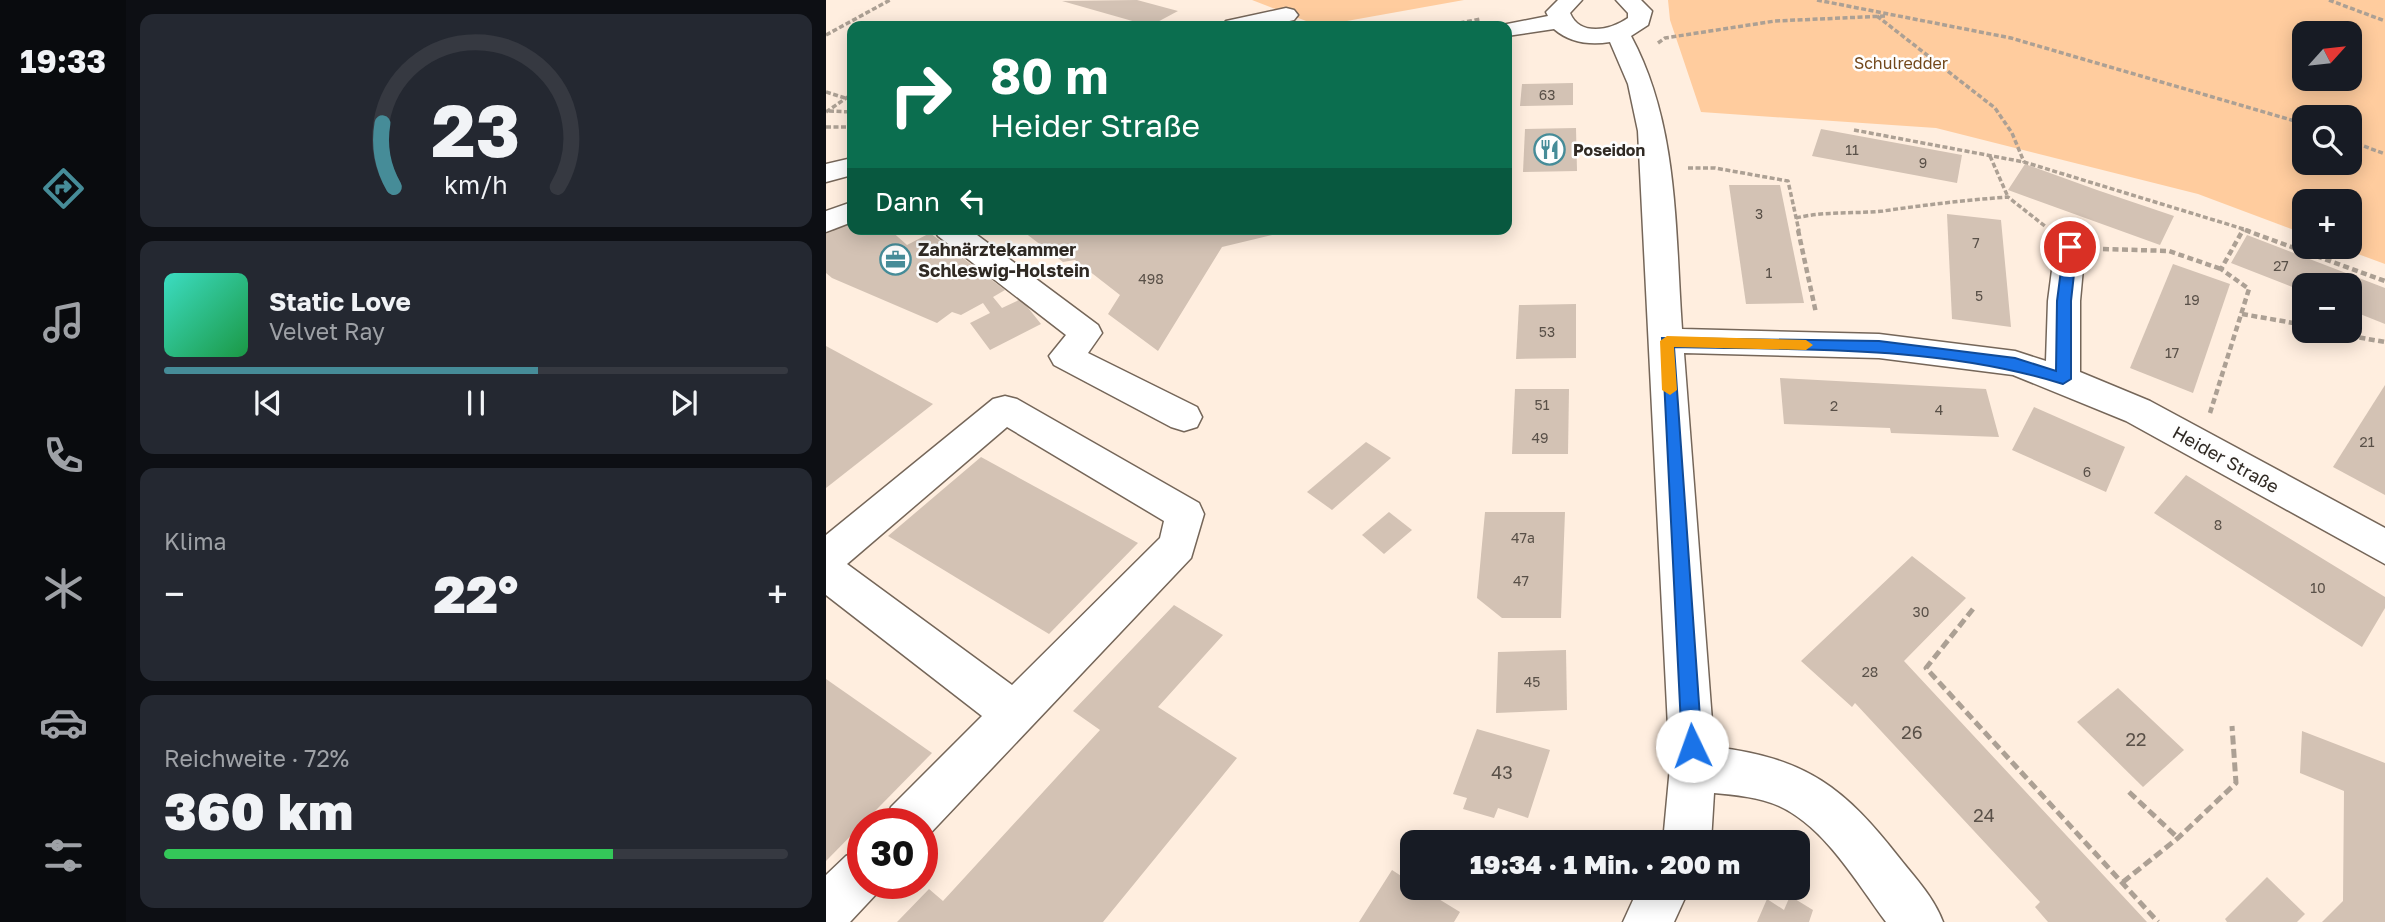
<!DOCTYPE html>
<html lang="de">
<meta charset="utf-8">
<style>
body{margin:0;font-family:"Golos Text",sans-serif;background:#242831;color:#f1f3f6;height:100vh;display:flex;flex-direction:column;font-size:26px;white-space:nowrap}
*{box-sizing:border-box;margin:0}
p{font-size:23px;color:#9ea1a6}
.icon{flex:none;width:38px;height:38px;fill:none;stroke:currentColor;stroke-width:2;stroke-linecap:round;stroke-linejoin:round}
.map{position:relative;flex:1;overflow:hidden}
.panel{display:flex;flex-direction:column;gap:14px;padding:14px;background:#0d0f14;width:700px}
.panel>*{flex:none}
.banner{position:absolute;left:21px;top:21px;width:665px;height:214px;border-radius:14px;box-shadow:0 4px 18px #0003;background:#0b6e4f;color:#fff;overflow:hidden}
.needle{width:46px;rotate:63deg}
.tools{position:absolute;left:1466px;top:21px;display:grid;gap:14px}
.tools a{display:grid;place-items:center;width:70px;height:70px;border-radius:14px;background:#171b24;box-shadow:0 4px 18px #0003;font-size:35px}
.speed{position:absolute;left:21px;top:808px;display:flex;gap:14px;font-size:35px;font-weight:700;text-align:center}
.speed>*{display:grid;place-content:center;width:91px;height:91px;border-radius:50%;background:#171b24;box-shadow:0 4px 18px #0003;line-height:1}
.speed .limit{border:10px solid #d22;background:#fff;color:#111}
.pin{position:absolute;display:grid;place-items:center;width:60px;height:60px;color:#fff;margin:-30px;border:4px solid #fff;border-radius:50%;box-shadow:0 2px 7px #0007}
.me{position:absolute;width:77px;margin:-38px;rotate:357deg;stroke-linejoin:round;filter:drop-shadow(0 0 5px #0008)}
.turn{display:flex;align-items:center;gap:24px;height:147px;padding:0 28px;font-size:32px}
.turn .icon{width:91px;height:91px;stroke-width:2.5}
.turn b{display:block;font-size:49px;line-height:60px}
.then{display:flex;align-items:center;height:66px;padding:0 28px;background:#0003;gap:14px;font-size:26px}
.big{font-size:52px;font-weight:800;line-height:1.1}
.panel .tile{flex:1;display:flex;flex-direction:column;justify-content:center;gap:10px;min-width:0;padding:0 24px;border-radius:14px;background:#242831}
.panel .dial{align-items:center;gap:0}
.dial svg{height:182px;overflow:visible;fill:none;stroke:#363941;stroke-width:7;stroke-linecap:round;text-anchor:middle}
.dial text{fill:#f1f3f6;stroke:none}
.song{display:flex;align-items:center;gap:21px}
.cover{width:84px;height:84px;border-radius:10px;background:linear-gradient(135deg,hsl(170 70% 55%),hsl(140 70% 35%))}
.played{height:7px;border-radius:4px;background:linear-gradient(90deg,#468c98 60%,#363941 60%)}
.keys{display:flex;justify-content:space-around;direction:ltr}
.heat{display:flex;justify-content:space-between;align-items:center;font-size:38px;direction:ltr}
.charge{height:10px;border-radius:5px;background:linear-gradient(90deg,#34c759 72%,#363941 0)}
.trip{position:absolute;left:574px;top:830px;width:410px;height:70px;border-radius:14px;background:#171b24;box-shadow:0 4px 18px #0003;font-weight:800;line-height:70px;text-align:center}
main{display:flex;flex:1;min-height:0}
.dock{display:flex;flex-direction:column;width:126px;justify-content:space-around;align-items:center;background:#090b0e;color:#9ea1a6}
.dock .icon{width:49px;height:49px}
.dock .selected{color:#468c98}
.dock b{font-size:32px;color:#f1f3f6}
.map>svg:first-child{display:block}
</style>
<main>
<nav class="dock">
<b>19:33</b>
<svg class="icon selected" aria-label="directions" viewBox="0 0 24 24"><path d="M12 3l9 9-9 9-9-9zM9 14v-3h6M13 9l2 2-2 2"/></svg>
<svg class="icon" aria-label="music" viewBox="0 0 24 24"><path d="M9 18V5l10-2v13"/><circle cx="6" cy="18" r="3"/><circle cx="16" cy="16" r="3"/></svg>
<svg class="icon" aria-label="phone" viewBox="0 0 24 24"><path d="M5 4h4l2 5-3 2q2 4 5 5l2-3 5 2v4C11 20 4 13 5 4z"/></svg>
<svg class="icon" aria-label="climate" viewBox="0 0 24 24"><path d="M12 3v18M4 7l16 10M4 17L20 7"/></svg>
<svg class="icon" aria-label="car" viewBox="0 0 24 24"><path d="M5 17H2v-5l4-1 3-4h7l3 4 3 1v5h-3M9 17h6M6 11h13"/><circle cx="7" cy="17" r="2"/><circle cx="17" cy="17" r="2"/></svg>
<svg class="icon" aria-label="filters" viewBox="0 0 24 24"><path d="M4 7h16M4 17h16"/><circle cx="9" cy="7" r="2"/><circle cx="15" cy="17" r="2"/></svg>
</nav>
<section class="panel">
<div class="tile dial"><svg viewBox="0 0 100 80">
<path d="M14 69A42 42 0 1 1 86 69"/>
<path d="M14 69A42 42 0 0 1 9 41" stroke="#468c98"/>
<text x="50" y="56" font-size="32" font-weight="700">23</text>
<text x="50" y="72" font-size="11">km/h</text>
</svg></div>
<div class="tile">
<div class="song"><i class="cover"></i><div><b>Static Love</b><p>Velvet Ray</p></div></div>
<div class="played"></div>
<div class="keys"><svg class="icon" aria-label="previous" viewBox="0 0 24 24"><path d="M18 5L8 12l10 7zM5 5v14"/></svg><svg class="icon" aria-label="pause" viewBox="0 0 24 24"><path d="M8 5v14M16 5v14"/></svg><svg class="icon" aria-label="next" viewBox="0 0 24 24"><path d="M6 5l10 7-10 7zM19 5v14"/></svg></div>
</div>
<div class="tile"><p>Klima</p>
<div class="heat"><a>−</a><b class="big">22°</b><a>+</a></div>
</div>
<div class="tile"><p>Reichweite · 72%</p><b class="big">360 km</b><div class="charge"></div></div>
</section>
<div class="map">
<svg width="1559" height="922" viewBox="0 0 1559 922">
<rect width="100%" height="100%" fill="#ffeedf"/>
<g fill="#ffcc9e" fill-rule="evenodd">
<path d="M426,0H638L493,26Z"/>
<path d="M842,0H1559V264L1513,247H1524V201H1479V234L1372,194L1110,128L875,112L844,20ZM1479,33H1524V79H1479ZM1479,117H1524V163H1479Z"/>
</g>
<g fill="#d3c2b4">
<path d="M311,0L352,11L324,26L236,1Z"/>
<path d="M747,83V105L694,106L696,84Z"/>
<path d="M750,128L751,171L697,172L699,129Z"/>
<path d="M995,129L1136,155L1131,183L986,156Z"/>
<path d="M1199,164L1271,190L1348,216L1334,245L1182,190Z"/>
<path d="M903,185H954L978,303L920,304Z"/>
<path d="M1121,214L1175,220L1185,327L1126,319Z"/>
<path d="M26,217V229H63L81,245L104,233L179,290L167,297L176,308L195,299L215,324L164,350L144,323L164,313L157,303L135,315L126,312L111,323L6,278L0,273V234L7,231L6,227Z"/>
<path d="M194,229H467V230L396,247L332,351L282,314L294,295L249,260L237,262Z"/>
<path d="M1421,235L1559,288V324L1524,310V285H1479V292L1405,263Z"/>
<path d="M1347,264L1404,284L1367,393L1304,368Z"/>
<path d="M750,304V358L690,359L693,305Z"/>
<path d="M0,346L107,404L0,488Z"/>
<path d="M954,378L1160,389L1173,437L1065,433L1064,428L958,424Z"/>
<path d="M1559,385V495L1507,467Z"/>
<path d="M689,389H743L742,454H686Z"/>
<path d="M1208,407L1299,447L1280,492L1186,450Z"/>
<path d="M540,442L565,458L506,510L481,492Z"/>
<path d="M155,457L312,543L223,634L62,536Z"/>
<path d="M1360,475L1559,597V608L1536,647L1328,513Z"/>
<path d="M563,512L586,530L558,554L536,535Z"/>
<path d="M659,512H739L735,618H676L651,598Z"/>
<path d="M1086,556L1140,598L1078,661L1321,922H1222L1209,907L1214,902L1029,703L1026,707L975,661Z"/>
<path d="M348,605L397,635L332,707L411,758L277,922H71L103,889L117,901L274,730L247,711Z"/>
<path d="M740,650L741,710L670,713L672,652Z"/>
<path d="M0,679L106,753L0,861Z"/>
<path d="M1292,688L1358,750L1317,787L1251,722Z"/>
<path d="M651,729L724,750L702,818L672,808L668,818L637,809L641,798L627,794Z"/>
<path d="M1476,731L1559,763V922H1496L1517,901L1518,791L1474,773Z"/>
<path d="M566,870L586,883V887H593L634,912L628,922H533Z"/>
<path d="M1441,877L1479,914L1471,922H1401L1399,919Z"/>
<path d="M964,896L987,910L983,922H931L941,899L958,910Z"/>
</g>
<g fill="none" stroke-linecap="round" stroke-linejoin="round">
<defs>
<g id="minor">
<path d="M732,0H756L744,13C754,37 785,30 802,18V13L790,0H815L826,11L822,25L805,36C853,125 849,231 856,329L1053,334L1189,351L1220,361L1222,301L1229,247L1233,240L1244,237L1255,240L1259,247L1254,301V372L1324,401L1559,528V564L1300,421L1187,375L1053,358L858,353L888,747C981,758 1019,788 1075,860C1091,880 1108,898 1117,922H1060C1031,883 999,827 953,806C933,797 909,795 888,793L885,842H837L844,767L812,131L802,84L784,42C764,45 744,43 728,29L681,36V26H671L722,16L720,12Z"/>
<path d="M460,8L468,10L472,15L468,20L440,26H396L400,21Z"/>
<path d="M26,158V175L0,182V164Z"/>
<path d="M26,202V222L0,232V211Z"/>
<path d="M108,229H143L272,325L276,333L262,353L371,407L376,417L371,427L358,431L345,427L228,365L223,356L240,335L112,236Z"/>
<path d="M179,396L191,399L373,503L378,514L365,558L96,842V824H58L65,807L156,716L0,595V535L167,399ZM181,427L338,521L334,538L186,685L21,564Z"/>
<path d="M37,849V884H57L54,890L24,922H0V875L20,856Z"/>
<path d="M813,887H864L848,922H797Z"/>
</g>
</defs>
<use href="#minor" stroke="#756659" stroke-width="3"/>
<g stroke="#aca094" stroke-width="3.5" stroke-dasharray="5 2.5" stroke-linecap="butt">
<path d="M991,0L1185,38L1479,124"/>
<path d="M1503,0L1559,21"/>
<path d="M1051,16L1169,108L1186,133L1198,162"/>
<path d="M619,26L654,19"/>
<path d="M0,35L64,0"/>
<path d="M832,43L839,38L949,21L1060,16"/>
<path d="M0,92L19,98"/>
<path d="M3,111L26,112"/>
<path d="M0,112L26,94"/>
<path d="M0,127H26"/>
<path d="M1028,130L1198,162L1424,231"/>
<path d="M1524,141L1559,154"/>
<path d="M1164,156L1182,197"/>
<path d="M862,168H889L962,181L973,231"/>
<path d="M970,218C999,211 1027,214 1057,211C1099,205 1140,200 1182,197L1220,227"/>
<path d="M1416,231L1417,229"/>
</g>
<g stroke="#aca094" stroke-width="4.5" stroke-dasharray="6 3.5" stroke-linecap="butt">
<path d="M972,230L990,313"/>
<path d="M1419,230L1559,281"/>
<path d="M1277,249L1343,251L1395,269"/>
<path d="M1416,314L1479,325"/>
<path d="M1496,331L1559,342"/>
<path d="M1384,413L1423,289L1395,269L1417,230"/>
</g>
<g stroke="#aca094" stroke-width="5" stroke-dasharray="9 4.5" stroke-linecap="butt">
<path d="M1147,609L1100,668L1332,922"/>
<path d="M1303,792L1352,838"/>
<path d="M1297,882L1352,838L1410,783L1406,726"/>
</g>
<use href="#minor" fill="#fff" fill-rule="evenodd"/>
</g>
<path fill="#1a73e8" stroke="#114b97" stroke-width="2" d="M1244,243L1251,247L1245,301V379L1237,384C1112,345 978,350 848,347L876,746L873,753L866,756L859,753L856,746L836,338L1053,341L1189,358L1230,371L1231,301L1238,247Z"/>
<path fill="#f59e0b" d="M841,336L980,340L987,345L980,350L848,347L851,390L844,395L836,390L834,341Z"/>
<defs>
<symbol id="restaurant-ring" viewBox="-11 -11 22 22"><circle r="9.5" fill="#fefefe" stroke="#468c98" stroke-width="1.5"/><path d="M-5-6h1v4h1v-4h1v4h1v-4h1v5L-1.5 .5V6h-2V.5L-5-1ZM5-6V6H3V1.5H1.5Q1.5-4 5-6Z" fill="#468c98"/></symbol>
<symbol id="office-ring" viewBox="-11 -11 22 22"><circle r="9.5" fill="#fefefe" stroke="#468c98" stroke-width="1.5"/><path d="M-6-3h4V-5.5h4V-3h4V5H-6ZM-1-4.5V-3h2v-1.5ZM-6 0V1H6V0Z" fill="#468c98"/></symbol>
</defs>
<g fill-rule="evenodd">
<use href="#restaurant-ring" x="706" y="132" width="35" height="35"/>
<use href="#office-ring" x="52" y="242" width="35" height="35"/>
</g>
<g text-anchor="middle" dominant-baseline="central" stroke-width="5" stroke-linejoin="round" paint-order="stroke">
<g font-size="14" fill="#595048">
<text x="721" y="94">63</text>
<text x="1026" y="149">11</text>
<text x="1097" y="162">9</text>
<text x="933" y="213">3</text>
<text x="1150" y="242">7</text>
<text x="1455" y="265">27</text>
<text x="943" y="272">1</text>
<text x="325" y="278">498</text>
<text x="1153" y="295">5</text>
<text x="1366" y="299">19</text>
<text x="721" y="331">53</text>
<text x="1346" y="352">17</text>
<text x="716" y="404">51</text>
<text x="1008" y="405">2</text>
<text x="1113" y="409">4</text>
<text x="714" y="437">49</text>
<text x="1541" y="441">21</text>
<text x="1261" y="471">6</text>
<text x="1392" y="524">8</text>
<text x="697" y="537">47a</text>
<text x="695" y="580">47</text>
<text x="1492" y="587">10</text>
<text x="1095" y="611">30</text>
<text x="1044" y="671">28</text>
<text x="706" y="681">45</text>
</g>
<g font-size="16" fill="#72471a" stroke="#fefefe">
<text x="1075" y="63">Schulredder</text>
</g>
<g font-size="16" font-weight="bold" fill="#302a24" stroke="#fefefe" text-anchor="start">
<text x="747" y="150">Poseidon</text>
</g>
<g font-size="18" font-weight="bold" fill="#302a24" stroke="#fefefe" text-anchor="start">
<text x="92" y="249">Zahnärztekammer<tspan x="92" dy="21">Schleswig-Holstein</tspan></text>
</g>
<g font-size="18" fill="#302a24" stroke="#fefefe">
<text transform="translate(1400 459) rotate(29)">Heider Straße</text>
</g>
<g font-size="18" fill="#595048">
<text x="1086" y="732">26</text>
<text x="1310" y="739">22</text>
<text x="676" y="772">43</text>
<text x="1158" y="815">24</text>
</g>
</g>
</svg>
<div class="tools">
<a><svg class="needle" viewBox="-14 -14 28 28"><path d="M0-13l5 13h-10z" fill="#e53935"/><path d="M0 13l5-13h-10z" fill="#9ea1a6"/></svg></a>
<a><svg class="icon" aria-label="search" viewBox="0 0 24 24"><circle cx="10" cy="10" r="6"/><path d="M15 15l6 6"/></svg></a>
<a>+</a>
<a>−</a>
</div>
<div class="speed"><div class="limit">30</div></div>
<div class="pin" style="left:1244px;top:247px;background:#d93025"><svg class="icon" aria-label="arrive" viewBox="0 0 24 24"><path d="M6 21V4h12l-3 4 3 4H6"/></svg></div>
<svg class="me" style="left:866px;top:746px" viewBox="-20 -20 40 40"><circle r="19" fill="#fff"/><path d="M0-13L10 11 0 6-10 11z" fill="#1a73e8"/></svg>
<div class="trip">19:34 · 1 Min. · 200 m</div>
<div class="banner">
<div class="turn"><svg class="icon" aria-label="right" viewBox="0 0 24 24"><path d="M7 20v-9h11M14 6l5 5-5 5"/></svg><div><b>80 m</b>Heider Straße</div></div>
<div class="then">Dann<svg class="icon" aria-label="left" viewBox="0 0 24 24"><path d="M17 20v-9H6M10 6l-5 5 5 5"/></svg></div>
</div>
</div>
</main>
